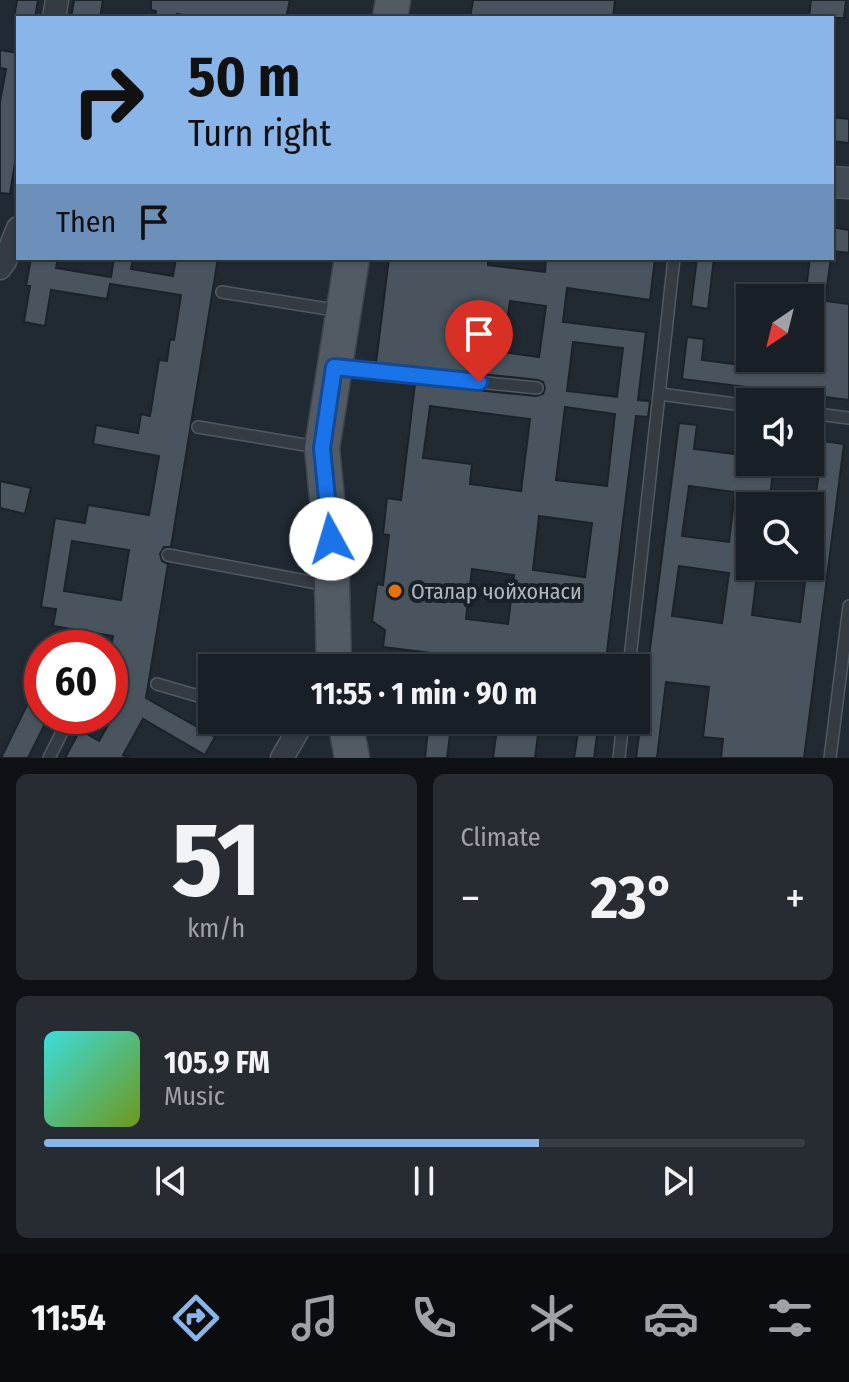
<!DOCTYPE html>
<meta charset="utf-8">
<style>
body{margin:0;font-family:"Fira Sans Condensed",sans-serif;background:#262c32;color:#f1f3f6;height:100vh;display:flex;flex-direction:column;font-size:30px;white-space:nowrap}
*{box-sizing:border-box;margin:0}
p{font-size:26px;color:#9fa2a7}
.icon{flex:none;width:44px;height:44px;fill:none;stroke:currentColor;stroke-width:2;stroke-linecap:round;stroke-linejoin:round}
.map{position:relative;height:758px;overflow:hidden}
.sheet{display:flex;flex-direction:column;gap:16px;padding:16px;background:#0e1115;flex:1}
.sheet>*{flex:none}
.top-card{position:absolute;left:16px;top:16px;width:818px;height:244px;border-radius:0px;box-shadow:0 2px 6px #0004,0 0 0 2px #373d43;background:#89b5e9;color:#111;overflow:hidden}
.needle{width:52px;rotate:215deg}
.fabs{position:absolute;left:736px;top:284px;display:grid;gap:16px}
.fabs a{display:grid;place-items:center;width:88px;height:88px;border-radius:0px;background:#191f26;box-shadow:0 2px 6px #0004,0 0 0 2px #373d43;font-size:40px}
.speed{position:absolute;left:24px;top:630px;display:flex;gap:16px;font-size:40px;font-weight:700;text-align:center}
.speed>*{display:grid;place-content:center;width:104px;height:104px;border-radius:50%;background:#191f26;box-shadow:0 2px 6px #0004,0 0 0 2px #373d43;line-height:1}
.speed .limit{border:12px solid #d22;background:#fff;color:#111}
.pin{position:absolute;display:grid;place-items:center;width:68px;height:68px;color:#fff;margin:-82px -34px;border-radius:50% 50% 50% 0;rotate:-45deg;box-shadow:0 0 8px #0007}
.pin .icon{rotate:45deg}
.me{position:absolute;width:88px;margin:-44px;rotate:354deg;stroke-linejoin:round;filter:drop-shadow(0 0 6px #0008)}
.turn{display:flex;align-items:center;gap:28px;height:168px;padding:0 40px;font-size:36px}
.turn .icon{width:104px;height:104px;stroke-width:2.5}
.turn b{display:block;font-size:56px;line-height:68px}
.then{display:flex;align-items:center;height:76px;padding:0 40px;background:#0003;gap:16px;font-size:30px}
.big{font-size:60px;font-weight:700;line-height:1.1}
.sheet .widget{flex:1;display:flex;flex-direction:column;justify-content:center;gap:12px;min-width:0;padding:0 28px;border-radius:12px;background:#262c32}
.sheet .dial{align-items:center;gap:0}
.dial b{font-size:104px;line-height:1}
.song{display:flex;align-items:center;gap:24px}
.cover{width:96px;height:96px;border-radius:12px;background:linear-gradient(135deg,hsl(180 70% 55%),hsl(80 70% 35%))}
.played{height:8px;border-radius:4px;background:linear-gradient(90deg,#89b5e9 65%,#373d43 65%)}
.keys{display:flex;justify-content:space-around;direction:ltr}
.heat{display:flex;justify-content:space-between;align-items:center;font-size:44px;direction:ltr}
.sheet .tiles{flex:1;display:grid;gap:16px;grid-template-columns:1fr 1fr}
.widget:last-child{grid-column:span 2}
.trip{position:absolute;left:198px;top:654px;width:452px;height:80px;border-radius:0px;background:#191f26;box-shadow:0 2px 6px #0004,0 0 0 2px #373d43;font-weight:700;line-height:80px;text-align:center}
.dock{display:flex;height:128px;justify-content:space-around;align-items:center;background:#0a0c0f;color:#9fa2a7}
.dock .icon{width:56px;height:56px}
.dock .active{color:#89b5e9}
.dock b{font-size:36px;color:#f1f3f6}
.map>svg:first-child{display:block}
</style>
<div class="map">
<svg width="849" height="758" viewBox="0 0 849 758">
<rect width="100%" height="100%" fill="#212932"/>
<g fill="#49545e" stroke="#1b2229" stroke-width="2" fill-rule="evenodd">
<path d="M17,0H38L35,18H14Z"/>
<path d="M74,0H103L100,18H71Z"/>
<path d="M151,0H290L286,18H200L177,14L176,18H155L156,11L151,10Z"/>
<path d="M473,0H615L613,18H470Z"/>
<path d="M811,0H846L844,18H809Z"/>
<path d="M0,50L18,53V144L10,194L0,193V102L6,69L0,68Z"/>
<path d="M832,117L849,119V143L832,141Z"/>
<path d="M832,227L849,230V253L832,251Z"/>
<path d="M31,258H58L56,268L111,277L114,258H133L131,269L173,276L176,258H218L171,547H164L160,554L162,561L168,564L146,698L215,737L205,755L143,719L123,755L129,758H65L80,730L99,741L124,697L110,694V654L113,636L53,626L56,609L41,607L55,518L85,523L88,505L149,515L159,456L93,444L96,425L138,433L141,414L150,416L159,360L167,361L170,339L174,340L181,295L110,284L107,299L51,290L45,326L24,322L30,286H26ZM72,541L129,550L121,600L64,591Z"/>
<path d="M389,258H488V265L545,272L546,258H655L650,300L567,288L563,322L646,332L638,400L650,401L648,417L636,416L605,668H544V666L473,657L472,668H430L432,653L383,647L385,630L372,621L377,584L383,585L389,535L383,534L387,498L401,500L415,384L536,396L543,394L545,388L543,382L538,380L376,363ZM510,301L546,306L539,357L503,352ZM573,342L623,348L617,397L567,391ZM430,406L530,419L521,491L470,484L472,464L423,458ZM565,407L615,414L607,486L556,480ZM539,516L592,523L585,577L533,570ZM472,569L514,575L508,624L466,619Z"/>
<path d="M697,258H714L708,309L691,306Z"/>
<path d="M810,258H831L825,301L849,304V400L682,379L687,337L704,339L702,360L747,366L748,358H810V298H805Z"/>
<path d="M679,423L697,425L694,449L750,456V462H774L769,506H750V566H758L752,615L800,622L807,566H810V523L812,524L823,441L844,444L804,758H721L723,739L703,737L709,687L666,682L657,758H636ZM689,486L735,492L729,542L682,536ZM679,566L729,573L722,623L672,616Z"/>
<path d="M0,481L31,488L25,514L0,508Z"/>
<path d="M30,699L42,705V716H49L28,758H1Z"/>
<path d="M429,720H452L447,758H425Z"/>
<path d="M463,720H540L535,758H493L496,736L463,731Z"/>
<path d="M580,720H599L594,758H574Z"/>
</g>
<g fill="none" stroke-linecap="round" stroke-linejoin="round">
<defs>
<g id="lane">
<path d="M222,292L340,311"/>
<path d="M338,368L537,388"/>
<path d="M660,394L750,406"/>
<path d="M810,413L849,418"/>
<path d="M198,427L317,447"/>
<path d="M168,555L327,585"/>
<path d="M629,668L674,258"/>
<path d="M157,684L212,700"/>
<path d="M285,720L301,724"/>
<path d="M49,758L70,716"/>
<path d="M619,758L623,720"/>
<path d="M830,758L849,606"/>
</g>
<g id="street">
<path d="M54,18L57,0"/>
<path d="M0,268L5,261L18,228"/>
<path d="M282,758L304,720"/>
</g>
<path id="secondary" d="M832,182L849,183"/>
<g id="primary">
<path d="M390,18L393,0"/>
<path d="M334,668L331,539L322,448L352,258"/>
<path d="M345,720L352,758"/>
</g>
</defs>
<use href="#lane" stroke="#515961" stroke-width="14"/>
<use href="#street" stroke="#515961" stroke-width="25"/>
<use href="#secondary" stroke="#515961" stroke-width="33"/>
<use href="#primary" stroke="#3d444c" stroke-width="37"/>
<use href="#lane" stroke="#343b43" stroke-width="11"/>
<use href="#street" stroke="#343b43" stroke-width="22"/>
<use href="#secondary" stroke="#424b55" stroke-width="30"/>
<use href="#primary" stroke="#525a63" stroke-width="34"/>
</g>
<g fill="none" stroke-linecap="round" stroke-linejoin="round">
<defs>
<path id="route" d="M331,539L322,448L334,367L479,382"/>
</defs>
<use href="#route" stroke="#114b97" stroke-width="20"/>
<use href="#route" stroke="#1a73e8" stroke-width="14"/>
</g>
<circle fill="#e8710a" stroke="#192027" stroke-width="3" cx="395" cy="591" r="8"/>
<g text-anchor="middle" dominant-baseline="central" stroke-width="8" stroke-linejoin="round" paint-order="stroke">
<g font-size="22" fill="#aeb6c0" stroke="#192027" text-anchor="start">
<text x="411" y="591">Оталар чойхонаси</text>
</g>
</g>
</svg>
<div class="fabs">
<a><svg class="needle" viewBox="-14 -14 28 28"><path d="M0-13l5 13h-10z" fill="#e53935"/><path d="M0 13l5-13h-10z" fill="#9fa2a7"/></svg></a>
<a><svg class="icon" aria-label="sound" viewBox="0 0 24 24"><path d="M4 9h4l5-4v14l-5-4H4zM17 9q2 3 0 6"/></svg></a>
<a><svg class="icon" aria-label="search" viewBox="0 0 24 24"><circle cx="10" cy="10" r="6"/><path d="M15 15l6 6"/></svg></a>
</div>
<div class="speed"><div class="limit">60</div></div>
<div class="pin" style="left:479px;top:382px;background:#d93025"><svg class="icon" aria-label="arrive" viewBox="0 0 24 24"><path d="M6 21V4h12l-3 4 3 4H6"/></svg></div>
<svg class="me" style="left:331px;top:539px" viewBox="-20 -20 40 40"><circle r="19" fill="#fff"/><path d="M0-13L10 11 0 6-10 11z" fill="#1a73e8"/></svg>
<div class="trip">11:55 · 1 min · 90 m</div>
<div class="top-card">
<div class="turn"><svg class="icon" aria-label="right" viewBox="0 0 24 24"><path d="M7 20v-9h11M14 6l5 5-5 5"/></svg><div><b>50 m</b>Turn right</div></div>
<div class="then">Then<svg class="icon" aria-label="arrive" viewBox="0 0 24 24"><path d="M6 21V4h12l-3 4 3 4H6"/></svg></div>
</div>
</div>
<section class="sheet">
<div class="tiles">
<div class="widget dial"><b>51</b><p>km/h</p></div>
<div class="widget"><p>Climate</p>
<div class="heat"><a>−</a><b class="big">23°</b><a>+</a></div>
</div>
<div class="widget">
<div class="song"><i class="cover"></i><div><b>105.9 FM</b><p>Music</p></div></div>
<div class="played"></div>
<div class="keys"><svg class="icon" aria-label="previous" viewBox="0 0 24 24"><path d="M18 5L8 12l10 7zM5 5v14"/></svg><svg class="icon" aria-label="pause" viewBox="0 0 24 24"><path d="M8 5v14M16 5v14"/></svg><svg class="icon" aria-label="next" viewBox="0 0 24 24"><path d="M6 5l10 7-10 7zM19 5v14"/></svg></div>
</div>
</div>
</section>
<nav class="dock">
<b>11:54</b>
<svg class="icon active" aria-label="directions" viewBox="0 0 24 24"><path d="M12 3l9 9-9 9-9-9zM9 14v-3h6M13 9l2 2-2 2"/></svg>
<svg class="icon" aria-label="music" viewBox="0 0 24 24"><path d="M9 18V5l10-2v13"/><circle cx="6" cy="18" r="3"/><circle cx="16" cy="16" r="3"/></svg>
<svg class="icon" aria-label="phone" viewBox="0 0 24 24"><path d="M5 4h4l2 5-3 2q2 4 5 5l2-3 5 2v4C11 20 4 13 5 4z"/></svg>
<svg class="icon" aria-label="climate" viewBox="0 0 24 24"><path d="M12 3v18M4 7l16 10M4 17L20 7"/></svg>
<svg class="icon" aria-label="car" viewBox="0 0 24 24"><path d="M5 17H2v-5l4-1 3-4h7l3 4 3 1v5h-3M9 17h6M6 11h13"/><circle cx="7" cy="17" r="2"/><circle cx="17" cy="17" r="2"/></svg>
<svg class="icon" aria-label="filters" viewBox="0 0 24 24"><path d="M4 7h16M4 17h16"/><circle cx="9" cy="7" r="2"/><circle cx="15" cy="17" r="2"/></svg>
</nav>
